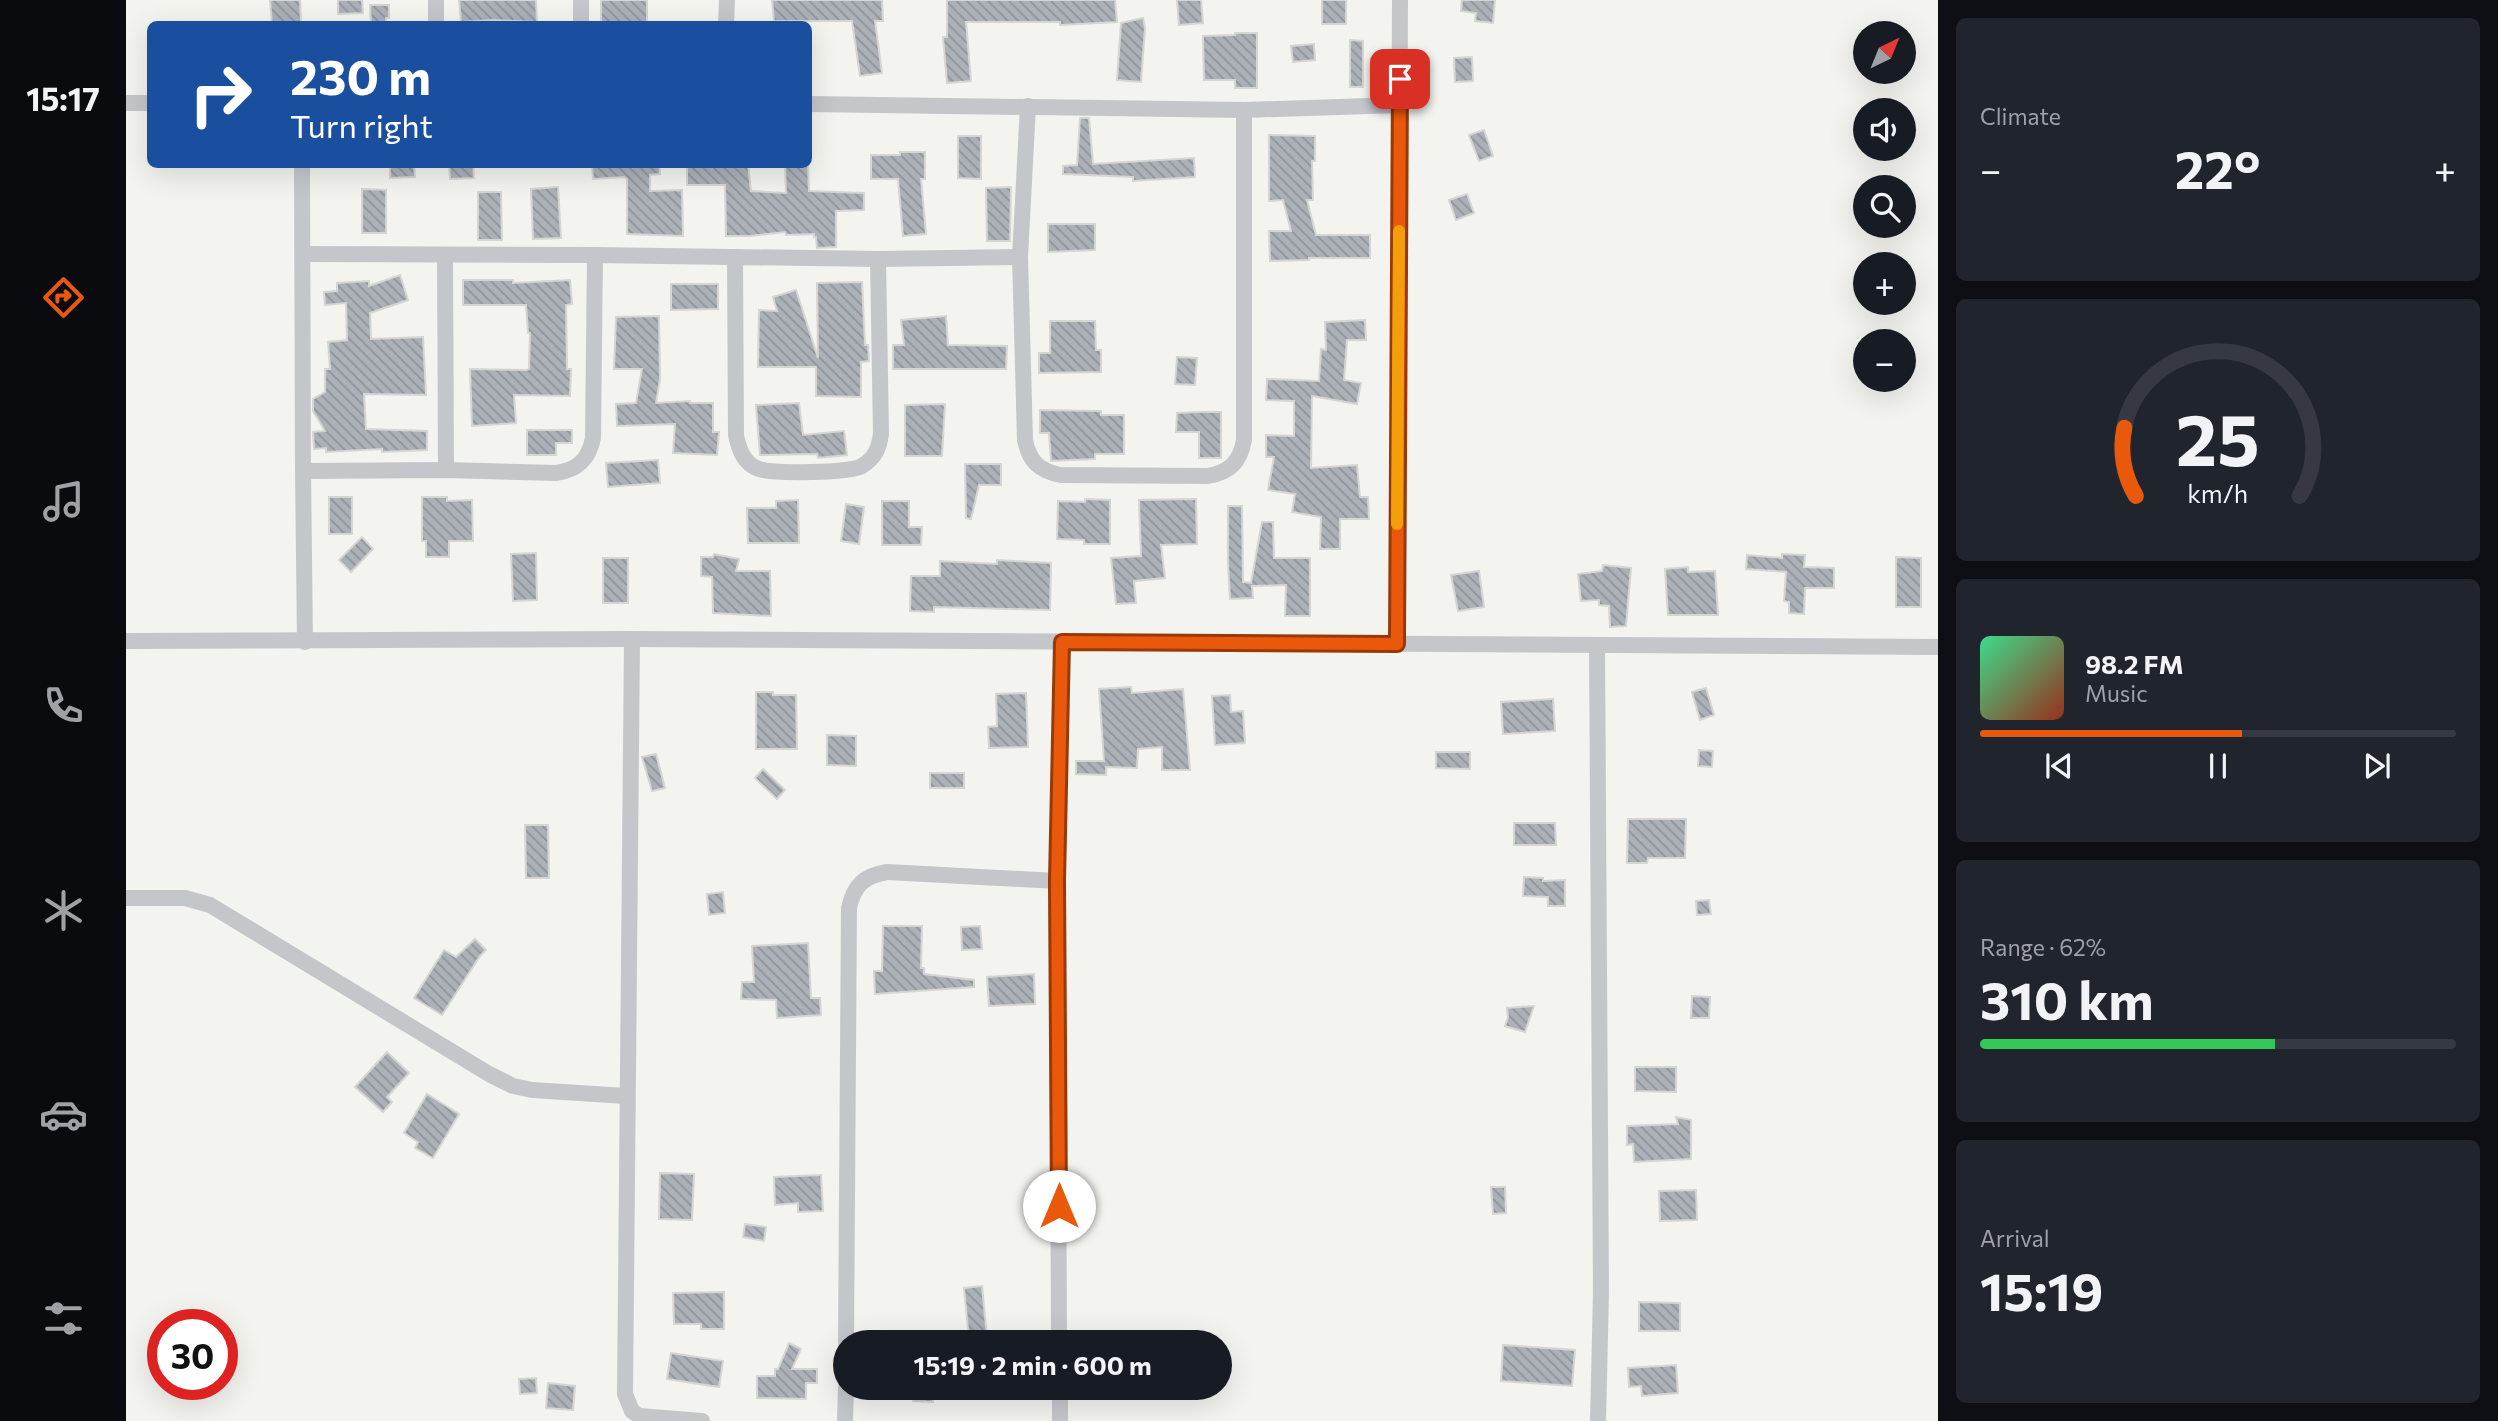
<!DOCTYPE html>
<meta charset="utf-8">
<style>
body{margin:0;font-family:Commissioner,sans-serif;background:#20242c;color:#f1f3f6;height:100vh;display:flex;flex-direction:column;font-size:26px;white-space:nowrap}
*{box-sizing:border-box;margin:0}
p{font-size:23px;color:#9ea1a6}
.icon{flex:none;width:38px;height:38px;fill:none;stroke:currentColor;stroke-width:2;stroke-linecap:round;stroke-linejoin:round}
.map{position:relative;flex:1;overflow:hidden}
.side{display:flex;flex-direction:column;gap:18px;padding:18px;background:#0d0f14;width:560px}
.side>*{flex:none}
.hud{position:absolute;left:21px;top:21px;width:665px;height:147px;border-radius:10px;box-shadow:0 7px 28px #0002;background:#1a4fa0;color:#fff;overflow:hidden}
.needle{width:46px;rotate:43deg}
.tools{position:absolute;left:1727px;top:21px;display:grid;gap:14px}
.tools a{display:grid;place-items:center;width:63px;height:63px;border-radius:50%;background:#171b24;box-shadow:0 7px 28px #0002;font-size:35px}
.speed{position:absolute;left:21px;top:1309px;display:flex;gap:14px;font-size:35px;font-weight:700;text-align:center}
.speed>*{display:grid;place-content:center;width:91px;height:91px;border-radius:50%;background:#171b24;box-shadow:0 7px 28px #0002;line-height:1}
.speed .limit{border:10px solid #d22;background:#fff;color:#111}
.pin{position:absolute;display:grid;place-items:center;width:60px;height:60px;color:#fff;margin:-30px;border-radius:14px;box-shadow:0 4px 10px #0006}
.me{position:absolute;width:77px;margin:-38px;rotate:0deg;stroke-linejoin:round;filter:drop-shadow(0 0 5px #0008)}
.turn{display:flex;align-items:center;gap:24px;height:147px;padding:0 28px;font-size:32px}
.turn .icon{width:91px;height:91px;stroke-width:2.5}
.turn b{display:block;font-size:49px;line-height:60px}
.big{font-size:52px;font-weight:700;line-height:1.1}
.side .card{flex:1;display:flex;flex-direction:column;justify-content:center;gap:10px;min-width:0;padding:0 24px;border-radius:10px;background:#20242c}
.side .dial{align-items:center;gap:0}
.dial svg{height:182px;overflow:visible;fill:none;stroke:#363941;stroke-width:7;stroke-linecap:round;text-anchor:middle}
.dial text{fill:#f1f3f6;stroke:none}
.song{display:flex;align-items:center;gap:21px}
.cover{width:84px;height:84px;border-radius:10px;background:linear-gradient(135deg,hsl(150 70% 55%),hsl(10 70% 35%))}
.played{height:7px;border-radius:4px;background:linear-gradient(90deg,#ea580c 55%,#363941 55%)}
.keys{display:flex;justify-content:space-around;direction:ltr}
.heat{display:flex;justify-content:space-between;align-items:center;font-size:38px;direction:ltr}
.charge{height:10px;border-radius:5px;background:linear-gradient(90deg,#34c759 62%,#363941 0)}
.trip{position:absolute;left:707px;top:1330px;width:399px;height:70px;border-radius:35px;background:#171b24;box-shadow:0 7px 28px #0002;font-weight:700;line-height:70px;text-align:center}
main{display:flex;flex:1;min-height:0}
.menu{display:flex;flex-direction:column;width:126px;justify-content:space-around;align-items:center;background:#090b0e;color:#9ea1a6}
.menu .icon{width:49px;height:49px}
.menu .on{color:#ea580c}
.menu b{font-size:32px;color:#f1f3f6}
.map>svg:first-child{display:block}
</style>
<main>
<nav class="menu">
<b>15:17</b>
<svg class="icon on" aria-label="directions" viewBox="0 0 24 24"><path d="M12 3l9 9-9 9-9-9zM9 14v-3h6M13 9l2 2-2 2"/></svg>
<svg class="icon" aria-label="music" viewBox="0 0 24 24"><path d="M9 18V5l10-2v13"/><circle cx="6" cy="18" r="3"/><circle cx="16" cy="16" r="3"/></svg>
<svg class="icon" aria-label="phone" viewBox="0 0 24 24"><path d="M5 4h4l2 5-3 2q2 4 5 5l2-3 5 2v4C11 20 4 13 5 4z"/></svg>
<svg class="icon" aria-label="climate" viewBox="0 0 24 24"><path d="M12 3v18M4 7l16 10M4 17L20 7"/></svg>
<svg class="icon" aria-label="car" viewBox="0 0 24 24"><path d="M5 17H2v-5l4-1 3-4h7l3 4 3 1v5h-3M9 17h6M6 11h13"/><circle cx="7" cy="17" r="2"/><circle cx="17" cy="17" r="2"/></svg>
<svg class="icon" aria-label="filters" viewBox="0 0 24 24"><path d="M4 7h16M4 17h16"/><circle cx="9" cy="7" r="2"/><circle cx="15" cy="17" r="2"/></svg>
</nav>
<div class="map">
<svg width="1812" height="1421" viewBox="0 0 1812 1421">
<defs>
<pattern id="building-back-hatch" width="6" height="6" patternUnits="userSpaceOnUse" patternTransform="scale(1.75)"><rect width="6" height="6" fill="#acb1b8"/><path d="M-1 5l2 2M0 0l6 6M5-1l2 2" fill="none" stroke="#8f949b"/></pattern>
</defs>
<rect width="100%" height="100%" fill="#f3f4ef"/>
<g fill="url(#building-back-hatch)" stroke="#d5d5d2" stroke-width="2">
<path d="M144,0H174L175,23L146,24Z"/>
<path d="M212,0H236L237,13L212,14Z"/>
<path d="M333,0H410L411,22L367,20L335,22Z"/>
<rect x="475" y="0" width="46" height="22"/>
<path d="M646,0H756L757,21H749L756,73L734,76L726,21H648Z"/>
<path d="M821,0H989L991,22L934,25V22H840L845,81L821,83L817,37H821Z"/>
<path d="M1051,0H1075L1077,23L1053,25Z"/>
<rect x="1196" y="0" width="24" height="24"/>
<path d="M1336,0H1369L1367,23L1349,21L1350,13L1335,11Z"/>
<path d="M244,5H263V18H260V24H245Z"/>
<path d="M1017,18L1019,28L1015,82L991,80L995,23Z"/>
<path d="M1109,33H1131V88H1109V80H1078L1077,36L1109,35Z"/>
<path d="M1224,40L1237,41V87H1224Z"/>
<path d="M1188,44L1189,60L1167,62L1165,46Z"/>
<path d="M1346,57L1347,81L1329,82L1328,58Z"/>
<path d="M954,118H963L967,164L1068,158L1069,177L1007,181V177L937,174V166L951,165Z"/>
<path d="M1358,130L1367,156L1353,161L1343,135Z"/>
<path d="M1143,135L1189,136V161H1186L1187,200H1181L1190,235H1244V258H1183V260L1144,261L1143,231H1165L1157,200L1143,201Z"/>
<path d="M832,136H855V179L832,178Z"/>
<path d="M774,152H799V179H795L800,234L777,236L772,179H745V155H774Z"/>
<path d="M264,164H288L289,177L264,178Z"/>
<path d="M323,164H347L348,178L324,179Z"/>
<path d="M466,164H533L534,174L524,175V191L556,190L557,236L501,234V179L498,177L467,179Z"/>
<path d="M561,164H622L625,191L660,193L659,164H682L683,191L738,193V210L710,211V247L691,248L690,237H688V234L660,235L659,232L624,236H600L599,185H561Z"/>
<path d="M432,187L435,238L407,239L405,189Z"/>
<path d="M885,187L884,241H861L860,188Z"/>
<path d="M236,189L260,190V233H236Z"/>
<path d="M352,192H375L376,240H352Z"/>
<path d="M1341,194L1348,213L1330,220L1323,200Z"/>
<path d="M922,224H969V250L922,252Z"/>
<path d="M274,275L282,300L244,313L245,339L297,337L300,395L238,394L240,429L301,431V450L256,452V449L200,452V448L188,449L187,432L199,431L187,411V399L199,392V369H204L202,342L221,340L220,303L199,305L198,292L211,291V283L243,281V286Z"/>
<path d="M337,280H387V283L444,280L446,304L440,305L441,369H445L444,396L388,395L390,423L346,426L344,369L400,370L403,369L404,333H402L400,305H337Z"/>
<path d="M736,282L739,345H742L743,361L735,362V397L690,396V367H632L633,310L651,311L647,297L670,290L692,358L691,283Z"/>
<path d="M545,284H592V309L545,310Z"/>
<path d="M533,316L534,379L530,403L564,401V403H587V432H593L591,455L547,453L549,424L491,426L490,404L510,403L516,369H488L490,317Z"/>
<path d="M820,316L822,345L881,346L880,369H767V345H778L775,320Z"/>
<path d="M1239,320L1240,340H1221L1218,380L1235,383L1231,404L1186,396L1185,468L1231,465L1234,497H1242L1243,519H1214V549H1194L1195,517L1166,512L1169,494L1142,490L1148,457H1140V435L1168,436V401L1140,400L1141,379L1193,381L1195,349L1200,350L1199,322Z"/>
<path d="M924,321H969L970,350H975V372L913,373V353H924Z"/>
<path d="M1051,357L1071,358L1069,385L1049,384Z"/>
<path d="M673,403L677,435L718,431L721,455L692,458L691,454L634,455L630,405Z"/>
<path d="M819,404L816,456H779V405Z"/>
<path d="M914,410L975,411V415H998V454H969V459L925,461L923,433H914Z"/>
<path d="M1073,412H1095V458H1073V432H1050L1051,413Z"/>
<path d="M401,430H446V443H430V455H401Z"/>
<path d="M532,460L534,483L482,487L480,463Z"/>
<path d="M839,464H875V485H853L845,519L840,518Z"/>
<rect x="203" y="497" width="23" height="37"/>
<path d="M296,497H321V501L346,500L347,541H323V557H300V541H296Z"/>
<path d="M959,499L984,500V544H958V540L931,539L932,501L959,502Z"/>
<path d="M1070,499L1071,544L1035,545L1039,578L1008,581L1010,603L990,604L985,558L1015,556L1013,500Z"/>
<path d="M672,500L673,543H622L621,508H650V501Z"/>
<path d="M756,501H783V527H796L795,545H756Z"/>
<path d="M720,504L738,507L733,544L715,541Z"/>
<path d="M1102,506H1116L1117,582L1125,583L1136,522H1147L1148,558H1184V616H1159L1160,585L1126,586L1127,598L1104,599L1102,563Z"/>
<path d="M236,537L247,549L225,572L213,560Z"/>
<path d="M410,553L411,600L387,601L385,554Z"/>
<path d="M588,554L613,559L610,571H644L645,616L587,613L586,577L575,576V557H587Z"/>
<path d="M1656,554L1679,555L1678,567L1708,568V588H1679L1678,614L1663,613V602L1658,601L1660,572L1620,569L1621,555L1656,558Z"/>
<path d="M1770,557L1795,558V607H1770Z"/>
<rect x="477" y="558" width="25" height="45"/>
<path d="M871,560L925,563L924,610L808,607V612L784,611L785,576H814V561L871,564Z"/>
<path d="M1477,565L1505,568L1500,626L1484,627L1483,606L1473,605V600L1455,601L1452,574L1476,571Z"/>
<path d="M1562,567V572L1589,571L1592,615H1542L1539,569Z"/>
<path d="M1353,571L1358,607L1332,611L1325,575Z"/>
<path d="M1005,687L1006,693L1057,689L1064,770H1036V747L1012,749L1011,768L980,767V775L950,774V761H978L973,689Z"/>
<path d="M1580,688L1588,715L1574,720L1566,692Z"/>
<path d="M630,692H647V695H670L671,749H630Z"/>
<path d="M900,693L902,747L863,748L862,727L871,726L870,694Z"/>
<path d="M1104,695L1105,712L1117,711L1119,743L1089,745L1086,696Z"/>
<path d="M1427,699L1429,731L1377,734L1375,702Z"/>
<path d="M701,735L730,736V766L701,765Z"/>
<path d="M1573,750L1587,751L1586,767L1572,766Z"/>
<path d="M1310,752H1344V769L1310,768Z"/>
<path d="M530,754L539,788L526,791L516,757Z"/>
<path d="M637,769L659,790L651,799L629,778Z"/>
<rect x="804" y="773" width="34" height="15"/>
<path d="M1502,819H1560L1559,858H1522L1521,863H1501Z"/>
<path d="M1388,823H1429L1430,845H1388Z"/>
<path d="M399,825H422L423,878H400Z"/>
<path d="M1398,877L1417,878V881L1439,880V906H1422V897L1397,896Z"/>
<path d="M597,892L599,913L583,915L581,894Z"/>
<path d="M1583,900L1585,914L1571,915L1570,901Z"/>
<path d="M757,926H796L795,968H798V974L848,980V987L749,994L748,971H756Z"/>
<path d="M854,926L856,949L836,950L835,927Z"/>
<path d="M349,939L360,950L354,956L316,1015L288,998L318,950L330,957Z"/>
<path d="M682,943L685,998H694L695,1015L651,1018L650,1000L615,999L616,982H628L626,946Z"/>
<path d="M908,974L909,1004L863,1006L861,977Z"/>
<path d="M1566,996L1584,997L1583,1018H1565Z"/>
<path d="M1408,1006L1399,1032L1379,1026L1382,1017L1381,1008Z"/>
<path d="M261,1052L283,1073L261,1097L266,1102L257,1112L229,1087Z"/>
<path d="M1509,1067H1550V1092L1509,1091Z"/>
<path d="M301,1094L333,1114L307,1158L289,1148L292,1142L278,1133Z"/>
<path d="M1550,1117L1565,1120V1159L1508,1162L1507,1144L1501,1145V1126L1552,1124Z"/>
<path d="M534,1173L568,1174L566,1220L533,1219Z"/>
<path d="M695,1175L697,1211L672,1212V1203L649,1205L648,1177Z"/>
<path d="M1365,1187H1379L1380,1213L1367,1214Z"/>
<path d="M1570,1190L1571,1220L1534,1221L1533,1191Z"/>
<path d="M619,1224L640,1227L638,1241L617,1237Z"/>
<path d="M856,1286L861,1337L843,1339L838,1288Z"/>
<path d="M598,1292V1329H575V1324H548L547,1293Z"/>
<path d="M1513,1302L1554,1303V1331H1513Z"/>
<path d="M663,1343L675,1349L666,1369H691V1383H680V1399L631,1398V1376H649V1369H652Z"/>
<path d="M1377,1345L1449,1350L1446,1386L1375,1381Z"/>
<path d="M545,1353L597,1361L593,1387L541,1379Z"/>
<path d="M1550,1365L1552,1393L1516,1396L1515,1386L1503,1387L1502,1368Z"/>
<path d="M410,1378L411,1393L394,1394L393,1379Z"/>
<path d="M422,1383L449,1386L447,1410L420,1408Z"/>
<path d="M788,1388H807V1402L787,1401Z"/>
</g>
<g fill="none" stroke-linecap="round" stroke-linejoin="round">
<g stroke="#c4c6ca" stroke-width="16">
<path d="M455,0V24"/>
<path d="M310,24V0"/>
<path d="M600,24L601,0"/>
<path d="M0,103H24"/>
<path d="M682,104L1118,110L1274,105"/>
<path d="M902,106L894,257L899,440C903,461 913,471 935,475L1082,476C1104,472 1114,462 1118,440V110"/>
<path d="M176,164L177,471L320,470L430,473C452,470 463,459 467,438L469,255"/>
<path d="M178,254L469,255L752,259L894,257"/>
<path d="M319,255L320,470"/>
<path d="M609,257L610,435C613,450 618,464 633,469C647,474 725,473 736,466C749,458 753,448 755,434L752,259"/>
<path d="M177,471L179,642"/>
<path d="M506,639L499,1394L506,1411L513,1416L576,1421"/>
<path d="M0,641L506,639L1812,647"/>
<path d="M1271,644L1274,0"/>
<path d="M1471,647L1475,1292L1472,1421"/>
<path d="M0,898H59L84,905L363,1074L387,1086L406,1090L500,1096"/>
<path d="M720,1342L723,908C728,885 738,876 761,872L931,881"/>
<path d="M933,1342L931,881L936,642"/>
<path d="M934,1388V1421"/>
<path d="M719,1421L720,1388"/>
</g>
</g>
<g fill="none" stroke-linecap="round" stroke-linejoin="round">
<defs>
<path id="route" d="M933,1206L931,881L936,642L1271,644L1274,79"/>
</defs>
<use href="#route" stroke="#983908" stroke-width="18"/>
<use href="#route" stroke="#ea580c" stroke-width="12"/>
<path stroke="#f59e0b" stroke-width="12" d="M1271,524L1273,231"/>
</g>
</svg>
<div class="tools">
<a><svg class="needle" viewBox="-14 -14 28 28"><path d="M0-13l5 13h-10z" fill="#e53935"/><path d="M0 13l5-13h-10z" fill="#9ea1a6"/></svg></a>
<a><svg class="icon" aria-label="sound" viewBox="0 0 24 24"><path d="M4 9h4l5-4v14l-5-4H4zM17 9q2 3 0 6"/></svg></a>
<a><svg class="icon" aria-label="search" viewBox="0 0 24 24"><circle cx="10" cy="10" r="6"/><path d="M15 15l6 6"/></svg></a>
<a>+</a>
<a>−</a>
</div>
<div class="speed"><div class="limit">30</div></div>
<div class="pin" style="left:1274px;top:79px;background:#d93025"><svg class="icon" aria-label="arrive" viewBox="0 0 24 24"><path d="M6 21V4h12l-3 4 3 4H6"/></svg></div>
<svg class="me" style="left:933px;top:1206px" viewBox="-20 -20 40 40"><circle r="19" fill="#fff"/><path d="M0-13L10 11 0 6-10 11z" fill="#ea580c"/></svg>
<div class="trip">15:19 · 2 min · 600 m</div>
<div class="hud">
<div class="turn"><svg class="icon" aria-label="right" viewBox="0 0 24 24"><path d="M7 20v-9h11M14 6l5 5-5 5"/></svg><div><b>230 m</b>Turn right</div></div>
</div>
</div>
<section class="side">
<div class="card"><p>Climate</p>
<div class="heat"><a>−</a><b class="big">22°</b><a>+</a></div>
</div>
<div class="card dial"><svg viewBox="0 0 100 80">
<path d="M14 69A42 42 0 1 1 86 69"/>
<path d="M14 69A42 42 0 0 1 9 39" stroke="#ea580c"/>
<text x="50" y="56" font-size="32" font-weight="700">25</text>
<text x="50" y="72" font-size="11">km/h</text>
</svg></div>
<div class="card">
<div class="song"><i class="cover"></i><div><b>98.2 FM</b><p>Music</p></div></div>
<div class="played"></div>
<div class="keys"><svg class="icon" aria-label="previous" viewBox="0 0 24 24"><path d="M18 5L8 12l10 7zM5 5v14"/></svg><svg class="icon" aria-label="pause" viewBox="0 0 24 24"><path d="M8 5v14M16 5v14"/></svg><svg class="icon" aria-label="next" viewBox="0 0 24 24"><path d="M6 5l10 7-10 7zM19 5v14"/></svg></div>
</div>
<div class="card"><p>Range · 62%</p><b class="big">310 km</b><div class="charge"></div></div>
<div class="card"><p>Arrival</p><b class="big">15:19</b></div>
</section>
</main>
